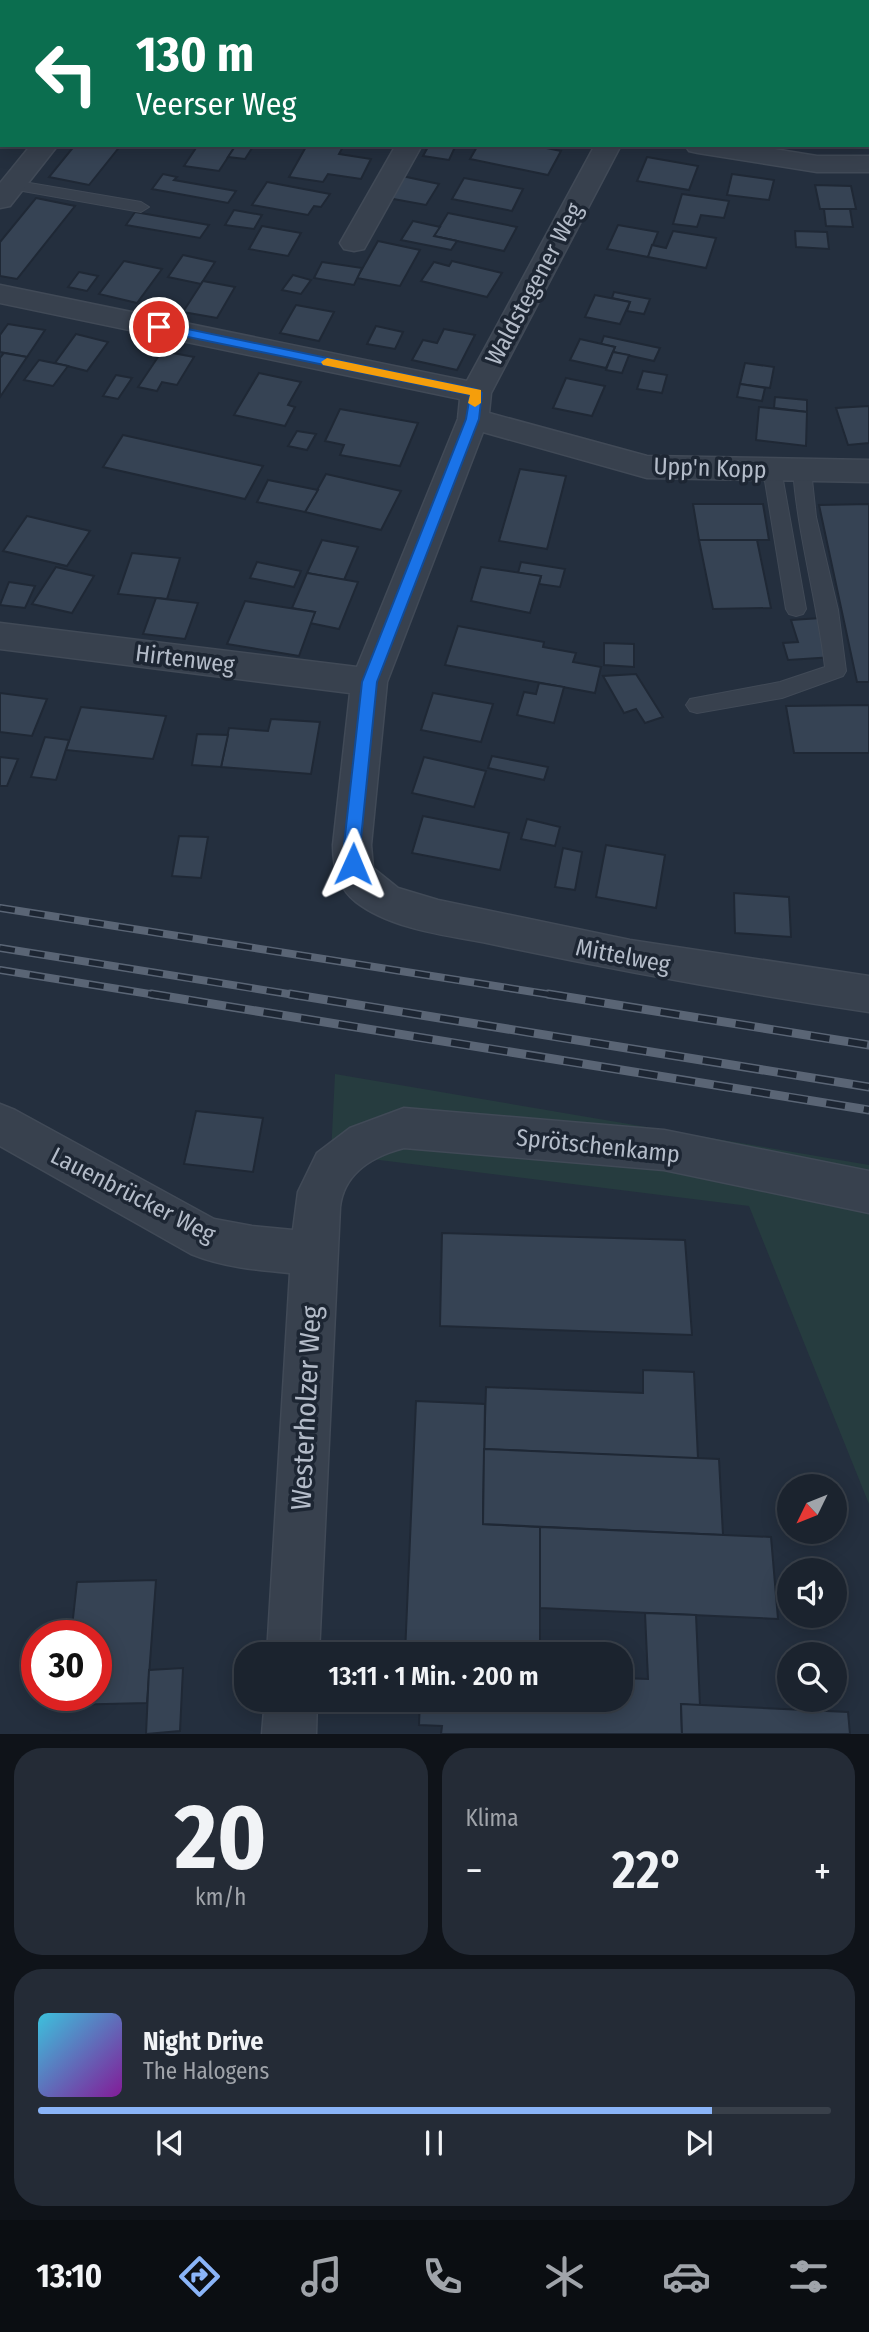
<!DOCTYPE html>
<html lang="de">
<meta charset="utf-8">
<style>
body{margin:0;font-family:"Fira Sans Condensed",sans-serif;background:#242b36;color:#f1f3f6;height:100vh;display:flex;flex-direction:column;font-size:26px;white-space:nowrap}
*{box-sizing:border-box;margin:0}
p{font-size:23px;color:#a0a4aa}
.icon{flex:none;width:38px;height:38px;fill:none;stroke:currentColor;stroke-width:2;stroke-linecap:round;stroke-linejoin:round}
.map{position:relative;height:1734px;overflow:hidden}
.side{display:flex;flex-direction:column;gap:14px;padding:14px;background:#0f1319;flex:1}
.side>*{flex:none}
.banner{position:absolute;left:0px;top:0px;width:870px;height:147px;box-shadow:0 4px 18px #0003,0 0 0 2px #39404a;background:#0b6e4f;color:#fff;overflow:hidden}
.needle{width:46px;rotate:227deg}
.controls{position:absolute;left:777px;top:1474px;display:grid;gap:14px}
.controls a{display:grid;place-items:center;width:70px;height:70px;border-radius:50%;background:#1b232e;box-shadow:0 4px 18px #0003,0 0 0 2px #39404a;font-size:35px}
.speed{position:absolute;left:21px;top:1620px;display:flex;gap:14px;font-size:35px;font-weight:700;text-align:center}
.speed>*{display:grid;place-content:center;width:91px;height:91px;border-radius:50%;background:#1b232e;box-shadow:0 4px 18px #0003,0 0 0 2px #39404a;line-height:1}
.speed .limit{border:10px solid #d22;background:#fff;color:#111}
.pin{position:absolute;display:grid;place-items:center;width:60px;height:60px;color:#fff;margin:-30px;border:4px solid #fff;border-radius:50%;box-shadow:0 2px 7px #0007}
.me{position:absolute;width:77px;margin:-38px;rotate:1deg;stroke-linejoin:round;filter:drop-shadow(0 0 5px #0008)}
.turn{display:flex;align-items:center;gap:24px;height:147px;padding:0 21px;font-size:32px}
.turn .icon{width:91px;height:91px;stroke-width:2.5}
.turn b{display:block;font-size:49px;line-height:60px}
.big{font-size:52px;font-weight:600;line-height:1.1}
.side .card{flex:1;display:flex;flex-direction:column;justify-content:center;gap:10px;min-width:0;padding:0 24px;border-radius:28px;background:#242b36}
.side .dial{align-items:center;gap:0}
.dial b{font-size:91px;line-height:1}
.song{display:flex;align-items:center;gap:21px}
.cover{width:84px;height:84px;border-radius:10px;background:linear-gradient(135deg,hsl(190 70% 55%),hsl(290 70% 35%))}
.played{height:7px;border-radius:4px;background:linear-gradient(90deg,#8ab4f8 85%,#39404a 85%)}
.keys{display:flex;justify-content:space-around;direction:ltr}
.heat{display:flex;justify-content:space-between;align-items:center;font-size:38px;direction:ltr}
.side .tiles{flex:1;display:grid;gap:14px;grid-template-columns:1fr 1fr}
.card:last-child{grid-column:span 2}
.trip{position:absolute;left:234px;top:1642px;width:399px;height:70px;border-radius:28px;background:#1b232e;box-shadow:0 4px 18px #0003,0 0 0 2px #39404a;font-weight:600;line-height:70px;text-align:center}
.tab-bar{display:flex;height:112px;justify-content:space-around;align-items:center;background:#0b0e12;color:#a0a4aa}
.tab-bar .icon{width:49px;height:49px}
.tab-bar .current{color:#8ab4f8}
.tab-bar b{font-size:32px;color:#f1f3f6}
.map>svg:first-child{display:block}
</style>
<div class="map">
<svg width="869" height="1734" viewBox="0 0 869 1734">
<rect width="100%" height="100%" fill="#242f3e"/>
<path fill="#263c3f" d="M335,1074L869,1165V1504L749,1206L331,1154Z"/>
<g fill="#364354" stroke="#1f2835" stroke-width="2">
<path d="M75,145H121L89,185L49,177Z"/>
<path d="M198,145H236L219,171L184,166Z"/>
<path d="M236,145H254L245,159L228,157Z"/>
<path d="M307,145H344L339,154L371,159L361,179L328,174L323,182L289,177Z"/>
<path d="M429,145H456L449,160L423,156Z"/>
<path d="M478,145H532L561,151L548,175L470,159Z"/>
<path d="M647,157L698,166L689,190L637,181Z"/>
<path d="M163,174L177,177L174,180L236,191L228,203L152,189Z"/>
<path d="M732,174L774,180L769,200L727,195Z"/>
<path d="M402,176L439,184L426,205L388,198Z"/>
<path d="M464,178L523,189L512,211L452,199Z"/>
<path d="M267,182L330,194L321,207L314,206L308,215L252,205Z"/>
<path d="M815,185L851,186L856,209H820Z"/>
<path d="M682,194L729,201L724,218L701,215L697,227L673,224Z"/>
<path d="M36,198L75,206L17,279L0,276V242Z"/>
<path d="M824,209H850L853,227L826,226Z"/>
<path d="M234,210L262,215L254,229L225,225Z"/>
<path d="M135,212L209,225L200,238L126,225Z"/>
<path d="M448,213L517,227L504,251L434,236Z"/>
<path d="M413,221L440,227L434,236L457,241L451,250L401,240Z"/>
<path d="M618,225L658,232L648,257L607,249Z"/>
<path d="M262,226L301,233L288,256L249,249Z"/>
<path d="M673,231L716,238L706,268L648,257L652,245L666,248Z"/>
<path d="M795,231L827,232L829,249L796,247Z"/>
<path d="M378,241L420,250L400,286L357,278Z"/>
<path d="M183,255L215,262L201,284L168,277Z"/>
<path d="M124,261L162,269L137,303L99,294Z"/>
<path d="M452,261L502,273L487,297L421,281L434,262L449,266Z"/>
<path d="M322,262L362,268L354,285L314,278Z"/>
<path d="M79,272L98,276L87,291L68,287Z"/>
<path d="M293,275L311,280L301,294L282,290Z"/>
<path d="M203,281L235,287L217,318L183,312Z"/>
<path d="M614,292L650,299L644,314L627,311L630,302L612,298Z"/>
<path d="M595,295L630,302L620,324L585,317Z"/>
<path d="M296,305L334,312L319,341L280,333Z"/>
<path d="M8,324L45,330L27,357L0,352V335Z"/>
<path d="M376,326L403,332L395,349L367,344Z"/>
<path d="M444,329L475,335L457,370L412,360L423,340L437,343Z"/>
<path d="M76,334L108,342L87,371L55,363Z"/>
<path d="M604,336L660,348L654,361L613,352L615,347L601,344Z"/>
<path d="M580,339L615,347L606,368L570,360Z"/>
<path d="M162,351L194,357L177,385L162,382L157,391L138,387Z"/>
<path d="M613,352L629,355L622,373L606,370Z"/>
<path d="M4,353L27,357L0,397V358Z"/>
<path d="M39,360L68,366L53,386L24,380Z"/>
<path d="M745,363L774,367L770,388L740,384Z"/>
<path d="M643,371L667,375L662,393L637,389Z"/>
<path d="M259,373L301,382L288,405L295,407L285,426L234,415Z"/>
<path d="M116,375L132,378L118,399L103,396Z"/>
<path d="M566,378L605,386L592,416L553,408Z"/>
<path d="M740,384L765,388L762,401L737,397Z"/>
<path d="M775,397L807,400V412L774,408Z"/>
<path d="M869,406V443L848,445L836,408Z"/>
<path d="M759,407L807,412L806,446L756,440Z"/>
<path d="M340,409L418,423L400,466L340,455L344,445L325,441Z"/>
<path d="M297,431L316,434L307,450L288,446Z"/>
<path d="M123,435L263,466L245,499L103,467Z"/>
<path d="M520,469L566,476L547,549L499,541Z"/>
<path d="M326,474L401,491L381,530L305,512Z"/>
<path d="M268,480L318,490L305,512L257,502Z"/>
<path d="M693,504H763L769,540H699Z"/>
<path d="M869,504V682H857L819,505Z"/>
<path d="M27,516L90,531L67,566L3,551Z"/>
<path d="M322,540L358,547L344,580L307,573Z"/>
<path d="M699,540H757L771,608L713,609Z"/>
<path d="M132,553L180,558L167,599L118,594Z"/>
<path d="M257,562L301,571L294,587L250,578Z"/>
<path d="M521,562L565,569L560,587L539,584L541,576L518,573Z"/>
<path d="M56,567L94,576L72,613L32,604Z"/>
<path d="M481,567L541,576L530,613L471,601Z"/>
<path d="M307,573L358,582L339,629L310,623L315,612L292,608Z"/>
<path d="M9,582L35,586L25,608L0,605Z"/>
<path d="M156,598L198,603L185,639L143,634Z"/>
<path d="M245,601L315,612L299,656L227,644Z"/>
<path d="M821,618L834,657L788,660L783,643L798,642L791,620Z"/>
<path d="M458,626L544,642L543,647L576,653L573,662L601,667L595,693L445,665Z"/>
<path d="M604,643L634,644V667L604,665Z"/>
<path d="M636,674L663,717L645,723L636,709L624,713L603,676Z"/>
<path d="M539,683L564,687L554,723L517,715L524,692L536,694Z"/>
<path d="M0,693L47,699L32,736L0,732Z"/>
<path d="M433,693L493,704L481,742L421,730Z"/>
<path d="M869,705V753H794L786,706Z"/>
<path d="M81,707L166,716L153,759L66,750Z"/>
<path d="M271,719L320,722L311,774L221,767L229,728L268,731Z"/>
<path d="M197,734L228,735L221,767L192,765Z"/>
<path d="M45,737L69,740L56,780L31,777Z"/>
<path d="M492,756L548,767L544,780L488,768Z"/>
<path d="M0,757L18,759L7,786H0Z"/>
<path d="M424,757L486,771L474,807L412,793Z"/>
<path d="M423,816L509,833L500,870L412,853Z"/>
<path d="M527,819L560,827L555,846L521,839Z"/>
<path d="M179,836L208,837L201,878L172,876Z"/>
<path d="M606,845L665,855L656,908L596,897Z"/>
<path d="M563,848L582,852L575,890L555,887Z"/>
<path d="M734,893L789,897L791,937L735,933Z"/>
<path d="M196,1111L263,1118L253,1172L184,1164Z"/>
<path d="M442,1233L685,1240L692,1335L440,1326Z"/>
<path d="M643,1370L694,1372L698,1459L484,1449L486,1387L643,1393Z"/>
<path d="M416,1401L485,1404L483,1524L540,1527V1654H405Z"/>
<path d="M484,1449L719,1459L723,1535L483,1524Z"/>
<path d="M540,1527L771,1537L778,1619L540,1608Z"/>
<path d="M156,1580L147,1703L65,1705L66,1696H96V1636H71L77,1582Z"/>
<path d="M645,1613L696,1615L700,1706L681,1704L682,1734H441L442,1726L419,1725L420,1699H621V1678L648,1679Z"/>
<path d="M183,1668L180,1731L146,1734L149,1670Z"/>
<path d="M681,1704L848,1712L850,1734H682Z"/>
</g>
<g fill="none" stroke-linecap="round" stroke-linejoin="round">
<defs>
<g id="service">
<path d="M12,180L141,202L149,207L141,212L6,188L4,185Z"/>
<path d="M772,463L779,465L781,469L806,609L803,614L796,616L789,614L786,609L763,469L765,465Z"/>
<path d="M802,464L809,466L811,470L816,517L838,610L846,671L843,676L782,698L697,713L690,711L686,705L690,699L780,682L825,667C817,600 798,537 793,470L795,466Z"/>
</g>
<g id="minor">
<path d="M462,0H486L461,2Z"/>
<path d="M690,0H715L689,2Z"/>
<path d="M31,145H58L10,206L0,208V183Z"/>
<path d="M396,145H422L364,249L354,251L344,249L340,243Z"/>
<path d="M595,145H621L491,393L489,413L647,456L869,460V482L647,478L483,432L387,682L371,845L373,868L398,888L438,900L630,940L869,976V1012C741,993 614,970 487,943C445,935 391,929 356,902C338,888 333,867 333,845L350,693L0,649V623L357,667L458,419L460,399L0,303V285L467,381Z"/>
<path d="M685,145H749L817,156H869V172H817L698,153L689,151Z"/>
<path d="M0,1104L15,1110L214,1219L252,1226L293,1230L298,1192L317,1153L350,1128L404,1108L664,1130L869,1171V1213L664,1170L404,1148C373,1156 344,1173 340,1207L319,1654H267L290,1273C257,1270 223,1267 191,1254L0,1146Z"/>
<path d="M265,1699H317L316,1734H262Z"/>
</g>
</defs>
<use href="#service" stroke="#414a57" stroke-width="2"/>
<use href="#minor" stroke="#414a57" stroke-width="3"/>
<use href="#service" fill="#38414e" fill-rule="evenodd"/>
<use href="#minor" fill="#38414e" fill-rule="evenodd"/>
<defs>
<g id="rail-far1">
<path d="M0,908L559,996"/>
<path d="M0,948L301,996"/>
<path d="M0,970L162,996"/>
</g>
<g id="rail">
<path d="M151,994L869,1110"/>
<path d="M290,994L869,1087"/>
<path d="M548,994L869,1045"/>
</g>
</defs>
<use href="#rail-far1" stroke="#5a6575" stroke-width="8"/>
<use href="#rail" stroke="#5a6575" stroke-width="9"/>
<use href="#rail-far1" stroke="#1d2633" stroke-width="5" stroke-dasharray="15" stroke-linecap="butt"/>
<use href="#rail" stroke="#1d2633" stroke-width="6" stroke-dasharray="19" stroke-linecap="butt"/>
</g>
<path fill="#1a73e8" stroke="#114b97" stroke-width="2" d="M159,323L476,389L482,393L479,419L377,682L358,868H347L344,845L362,682L466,419L470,395L154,330V325Z"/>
<path fill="#f59e0b" d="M327,358L481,390V403L475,407L468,403L470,395L323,365L321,362Z"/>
<g text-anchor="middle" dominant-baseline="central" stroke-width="7" stroke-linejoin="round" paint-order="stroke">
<g font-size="24" fill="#b4bcc9" stroke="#1d2633">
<text transform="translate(534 284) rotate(-62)">Waldstegener Weg</text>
<text transform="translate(710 468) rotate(2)">Upp'n Kopp</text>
<text transform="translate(185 659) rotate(7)">Hirtenweg</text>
<text transform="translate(623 956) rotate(11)">Mittelweg</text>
<text transform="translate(598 1146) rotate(6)">Sprötschenkamp</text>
<text transform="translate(133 1195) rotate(27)">Lauenbrücker Weg</text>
</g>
<g font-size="28" fill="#b4bcc9" stroke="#1d2633">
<text transform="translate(306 1408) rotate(-87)">Westerholzer Weg</text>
</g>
</g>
</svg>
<div class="controls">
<a><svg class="needle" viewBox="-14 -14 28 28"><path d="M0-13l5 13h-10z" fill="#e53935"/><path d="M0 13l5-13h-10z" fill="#a0a4aa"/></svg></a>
<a><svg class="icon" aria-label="sound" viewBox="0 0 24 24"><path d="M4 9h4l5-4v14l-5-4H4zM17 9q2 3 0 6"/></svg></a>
<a><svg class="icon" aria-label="search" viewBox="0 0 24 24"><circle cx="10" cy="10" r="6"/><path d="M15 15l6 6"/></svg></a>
</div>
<div class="speed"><div class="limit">30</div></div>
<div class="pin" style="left:159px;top:327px;background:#d93025"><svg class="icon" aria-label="arrive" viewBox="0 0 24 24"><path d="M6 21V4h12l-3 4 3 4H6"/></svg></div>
<svg class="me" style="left:353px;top:864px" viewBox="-20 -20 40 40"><path d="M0-17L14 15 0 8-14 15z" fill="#1a73e8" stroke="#fff" stroke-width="4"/></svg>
<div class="trip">13:11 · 1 Min. · 200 m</div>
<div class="banner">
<div class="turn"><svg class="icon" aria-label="left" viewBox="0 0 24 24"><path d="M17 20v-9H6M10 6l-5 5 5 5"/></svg><div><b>130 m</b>Veerser Weg</div></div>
</div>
</div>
<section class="side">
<div class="tiles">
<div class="card dial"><b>20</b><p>km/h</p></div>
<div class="card"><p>Klima</p>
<div class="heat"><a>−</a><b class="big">22°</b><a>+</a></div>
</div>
<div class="card">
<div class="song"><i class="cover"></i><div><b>Night Drive</b><p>The Halogens</p></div></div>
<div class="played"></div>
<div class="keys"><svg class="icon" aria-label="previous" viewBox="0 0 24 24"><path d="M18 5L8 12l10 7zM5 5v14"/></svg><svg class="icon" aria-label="pause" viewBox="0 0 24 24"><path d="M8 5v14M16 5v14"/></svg><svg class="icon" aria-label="next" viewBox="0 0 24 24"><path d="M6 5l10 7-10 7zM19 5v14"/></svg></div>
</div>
</div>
</section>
<nav class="tab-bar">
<b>13:10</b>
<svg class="icon current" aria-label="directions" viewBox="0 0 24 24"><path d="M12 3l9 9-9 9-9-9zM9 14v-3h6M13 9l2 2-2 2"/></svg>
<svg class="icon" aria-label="music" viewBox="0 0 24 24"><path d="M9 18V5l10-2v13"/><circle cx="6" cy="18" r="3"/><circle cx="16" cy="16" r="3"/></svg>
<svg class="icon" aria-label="phone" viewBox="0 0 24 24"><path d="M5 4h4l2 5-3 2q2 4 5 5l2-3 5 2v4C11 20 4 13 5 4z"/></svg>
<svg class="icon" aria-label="climate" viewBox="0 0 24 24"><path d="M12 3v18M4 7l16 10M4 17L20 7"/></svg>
<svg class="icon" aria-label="car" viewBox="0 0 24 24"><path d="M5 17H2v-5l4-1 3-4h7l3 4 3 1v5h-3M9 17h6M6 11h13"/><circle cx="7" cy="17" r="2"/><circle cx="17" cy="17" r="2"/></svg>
<svg class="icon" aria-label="filters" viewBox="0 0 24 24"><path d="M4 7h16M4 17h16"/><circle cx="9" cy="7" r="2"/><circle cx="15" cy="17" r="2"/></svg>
</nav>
